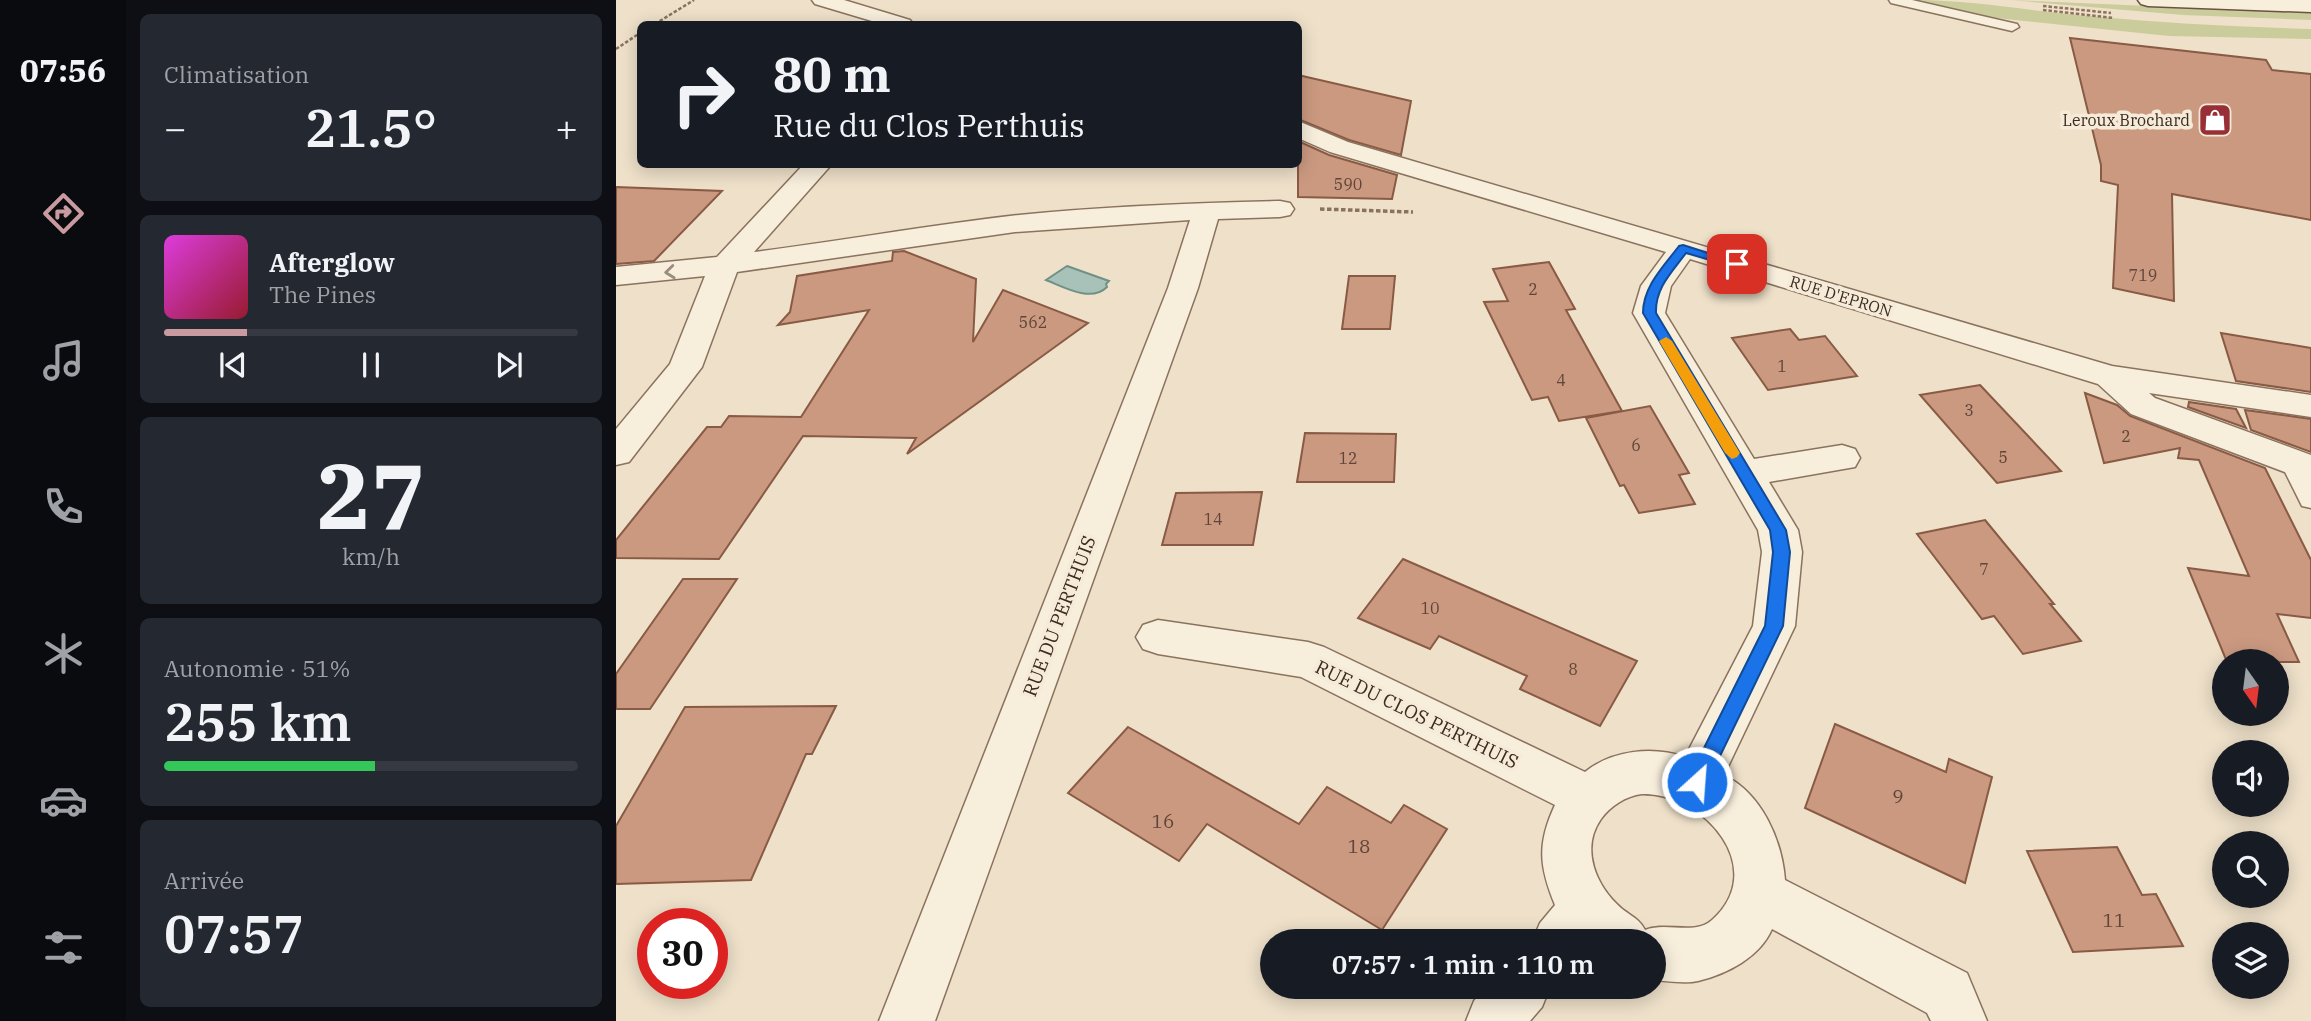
<!DOCTYPE html>
<html lang="fr">
<meta charset="utf-8">
<style>
body{margin:0;font-family:"IBM Plex Serif",serif;background:#242831;color:#f1f3f6;height:100vh;display:flex;flex-direction:column;font-size:26px;white-space:nowrap}
*{box-sizing:border-box;margin:0}
p{font-size:23px;color:#9ea1a6}
.icon{flex:none;width:38px;height:38px;fill:none;stroke:currentColor;stroke-width:2;stroke-linecap:round;stroke-linejoin:round}
.map{position:relative;flex:1;overflow:hidden}
.details{display:flex;flex-direction:column;gap:14px;padding:14px;background:#0d0f14;width:490px}
.details>*{flex:none}
.hud{position:absolute;left:21px;top:21px;width:665px;height:147px;border-radius:10px;box-shadow:0 4px 18px #0003;background:#171b24;color:#f1f3f6;overflow:hidden}
.needle{width:46px;rotate:166deg}
.buttons{position:absolute;left:1596px;top:649px;display:grid;gap:14px}
.buttons a{display:grid;place-items:center;width:77px;height:77px;border-radius:50%;background:#171b24;box-shadow:0 4px 18px #0003;font-size:35px}
.speed{position:absolute;left:21px;top:908px;display:flex;gap:14px;font-size:35px;font-weight:700;text-align:center}
.speed>*{display:grid;place-content:center;width:91px;height:91px;border-radius:50%;background:#171b24;box-shadow:0 4px 18px #0003;line-height:1}
.speed .limit{border:10px solid #d22;background:#fff;color:#111}
.pin{position:absolute;display:grid;place-items:center;width:60px;height:60px;color:#fff;margin:-30px;border-radius:14px;box-shadow:0 4px 10px #0006}
.me{position:absolute;width:77px;margin:-38px;rotate:26deg;stroke-linejoin:round;filter:drop-shadow(0 0 5px #0008)}
.turn{display:flex;align-items:center;gap:24px;height:147px;padding:0 21px;font-size:32px}
.turn .icon{width:91px;height:91px;stroke-width:2.5}
.turn b{display:block;font-size:49px;line-height:60px}
.big{font-size:52px;font-weight:600;line-height:1.1}
.details .tile{flex:1;display:flex;flex-direction:column;justify-content:center;gap:10px;min-width:0;padding:0 24px;border-radius:10px;background:#242831}
.details .dial{align-items:center;gap:0}
.dial b{font-size:91px;line-height:1}
.song{display:flex;align-items:center;gap:21px}
.cover{width:84px;height:84px;border-radius:10px;background:linear-gradient(135deg,hsl(300 70% 55%),hsl(350 70% 35%))}
.played{height:7px;border-radius:4px;background:linear-gradient(90deg,#c99ba0 20%,#363941 20%)}
.keys{display:flex;justify-content:space-around;direction:ltr}
.heat{display:flex;justify-content:space-between;align-items:center;font-size:38px;direction:ltr}
.charge{height:10px;border-radius:5px;background:linear-gradient(90deg,#34c759 51%,#363941 0)}
.trip{position:absolute;left:644px;top:929px;width:406px;height:70px;border-radius:35px;background:#171b24;box-shadow:0 4px 18px #0003;font-weight:600;line-height:70px;text-align:center}
main{display:flex;flex:1;min-height:0}
.dock{display:flex;flex-direction:column;width:126px;justify-content:space-around;align-items:center;background:#090b0e;color:#9ea1a6}
.dock .icon{width:49px;height:49px}
.dock .selected{color:#c99ba0}
.dock b{font-size:32px;color:#f1f3f6}
.map>svg:first-child{display:block}
</style>
<main>
<nav class="dock">
<b>07:56</b>
<svg class="icon selected" aria-label="directions" viewBox="0 0 24 24"><path d="M12 3l9 9-9 9-9-9zM9 14v-3h6M13 9l2 2-2 2"/></svg>
<svg class="icon" aria-label="music" viewBox="0 0 24 24"><path d="M9 18V5l10-2v13"/><circle cx="6" cy="18" r="3"/><circle cx="16" cy="16" r="3"/></svg>
<svg class="icon" aria-label="phone" viewBox="0 0 24 24"><path d="M5 4h4l2 5-3 2q2 4 5 5l2-3 5 2v4C11 20 4 13 5 4z"/></svg>
<svg class="icon" aria-label="climate" viewBox="0 0 24 24"><path d="M12 3v18M4 7l16 10M4 17L20 7"/></svg>
<svg class="icon" aria-label="car" viewBox="0 0 24 24"><path d="M5 17H2v-5l4-1 3-4h7l3 4 3 1v5h-3M9 17h6M6 11h13"/><circle cx="7" cy="17" r="2"/><circle cx="17" cy="17" r="2"/></svg>
<svg class="icon" aria-label="filters" viewBox="0 0 24 24"><path d="M4 7h16M4 17h16"/><circle cx="9" cy="7" r="2"/><circle cx="15" cy="17" r="2"/></svg>
</nav>
<section class="details">
<div class="tile"><p>Climatisation</p>
<div class="heat"><a>−</a><b class="big">21.5°</b><a>+</a></div>
</div>
<div class="tile">
<div class="song"><i class="cover"></i><div><b>Afterglow</b><p>The Pines</p></div></div>
<div class="played"></div>
<div class="keys"><svg class="icon" aria-label="previous" viewBox="0 0 24 24"><path d="M18 5L8 12l10 7zM5 5v14"/></svg><svg class="icon" aria-label="pause" viewBox="0 0 24 24"><path d="M8 5v14M16 5v14"/></svg><svg class="icon" aria-label="next" viewBox="0 0 24 24"><path d="M6 5l10 7-10 7zM19 5v14"/></svg></div>
</div>
<div class="tile dial"><b>27</b><p>km/h</p></div>
<div class="tile"><p>Autonomie · 51%</p><b class="big">255 km</b><div class="charge"></div></div>
<div class="tile"><p>Arrivée</p><b class="big">07:57</b></div>
</section>
<div class="map">
<svg width="1695" height="1021" viewBox="0 0 1695 1021">
<rect width="100%" height="100%" fill="#eee0c9"/>
<g fill="#cacc9c">
<path d="M1299,0C1357,0 1413,11 1472,16C1546,23 1621,27 1695,29V39L1553,36L1371,17Z"/>
<path d="M1394,0L1695,13V20L1567,15Z"/>
</g>
<path fill="#a9c2b9" stroke="#709186" stroke-width="2" d="M451,266L493,281L490,284L491,287C475,303 448,287 430,280Z"/>
<g fill="#cb9980" stroke="#895a44" stroke-width="2">
<path d="M1454,38L1650,60L1656,70L1695,74V220L1556,194L1558,301L1497,288L1502,185L1485,181V165Z"/>
<path d="M682,75L795,101L785,155L733,140L682,119Z"/>
<path d="M682,141L713,155L781,175L776,199L682,197Z"/>
<path d="M0,187L106,191L38,261L0,264Z"/>
<path d="M288,251L360,279L357,342L387,290L472,323L291,454L300,438L187,436L103,559L0,558V540L91,427H105L113,416L185,417L253,310L162,325L174,312L181,276L276,261L277,252Z"/>
<path d="M933,262L959,309L950,310L1006,411L943,421L932,397L916,400L868,302L892,301L877,269Z"/>
<path d="M733,276H779L774,329H726Z"/>
<path d="M1174,329L1183,340L1209,336L1241,376L1152,390L1116,338Z"/>
<path d="M1605,333L1695,348V392L1620,381Z"/>
<path d="M1364,385L1445,471L1381,483L1304,395Z"/>
<path d="M1469,393L1501,405L1514,416L1649,468L1695,560V618L1661,614L1683,662H1611L1572,568L1633,576L1583,460L1562,458L1564,448L1488,463Z"/>
<path d="M1573,402L1620,409L1630,428L1572,407Z"/>
<path d="M1034,406L1073,473L1063,475L1079,504L1023,513L1008,485L1004,486L970,418Z"/>
<path d="M1629,410L1695,419V452L1635,430Z"/>
<path d="M689,433L780,434L778,482H681Z"/>
<path d="M646,492L637,545H546L560,493Z"/>
<path d="M1369,520L1438,604H1434L1465,641L1407,654L1378,616L1366,619L1301,534Z"/>
<path d="M787,559L1021,661L984,726L904,689L911,676L823,636L814,649L742,618Z"/>
<path d="M67,579H121L34,709H0V674Z"/>
<path d="M220,706L196,754H190L135,880L0,884V826L69,707Z"/>
<path d="M1219,724L1330,772L1333,759L1376,777L1349,883L1189,808Z"/>
<path d="M512,727L683,824L711,787L775,823L788,805L831,829L766,930L591,824L563,861L452,793Z"/>
<path d="M1501,847L1526,895L1540,894L1567,946L1457,952L1411,851Z"/>
</g>
<g fill="none" stroke-linecap="round" stroke-linejoin="round">
<defs>
<g id="lane">
<path d="M1273,0H1296L1401,24L1403,27L1396,31L1275,3Z"/>
<path d="M1677,453L1686,456L1695,473V508L1686,506L1664,462L1668,456Z"/>
</g>
<g id="street">
<path d="M196,0H228L294,20L297,24H266L199,4Z"/>
<path d="M682,121L732,142L1496,366L1695,395V417L1533,393L1539,398L1695,455V482L1515,414L1482,384L1074,259L1055,286L1049,313L1138,459L1226,445L1239,449L1244,458L1239,467L1153,482L1182,530L1186,552L1179,626L1108,775C1146,794 1166,840 1169,880L1351,973L1371,1021H1315L1311,1013L1156,929C1144,957 1111,974 1082,981C1069,984 1051,981 1038,980V942H916L924,923L939,905C923,866 921,844 939,805L685,677L542,654L527,649L520,637L527,625L542,620L692,642L708,647L969,772C996,750 1037,746 1069,757L1137,626L1146,552L1142,530L1017,313L1025,286L1050,252L714,152L682,138ZM1026,794C1088,793 1154,868 1096,920C1078,936 1050,921 1029,930C1024,919 1013,915 1005,908C980,886 964,849 985,819C994,806 1010,796 1026,794Z"/>
<path d="M188,164H216L138,252C226,241 314,225 403,215C490,206 577,203 664,201L674,203L678,209L674,215L664,217L602,219L582,288L319,1021H263L552,288L574,220L399,232L121,272L86,367L13,462L0,465V429L54,364L89,276L0,285V267L101,257Z"/>
<path d="M870,987H934L926,1007L914,1021H850L858,1001Z"/>
</g>
<path id="secondary" d="M1522,0H1695V12L1532,6L1525,4Z"/>
</defs>
<use href="#lane" stroke="#8a725e" stroke-width="3"/>
<use href="#street" stroke="#8a725e" stroke-width="3"/>
<use href="#secondary" stroke="#6c5341" stroke-width="3"/>
<g stroke="#8a725e" stroke-width="2.5" stroke-dasharray="3.5 2" stroke-linecap="butt">
<path d="M1427,6L1495,13"/>
<path d="M1427,10L1498,18"/>
<path d="M39,24L78,0"/>
<path d="M0,49L24,33"/>
</g>
<path stroke="#8a725e" stroke-width="3.5" stroke-dasharray="4.5 2.5" stroke-linecap="butt" d="M704,209L797,212"/>
<use href="#lane" fill="#f8eedc" fill-rule="evenodd"/>
<use href="#street" fill="#f8eedc" fill-rule="evenodd"/>
<use href="#secondary" fill="#f8eedc" fill-rule="evenodd"/>
</g>
<defs><path id="oneway-chevron" d="M-2-3.5L2.5 0L-2 3.5" fill="none" stroke-width="1.6" stroke-linecap="round" stroke-linejoin="round" transform="scale(1.75)"/></defs>
<use stroke="#9a8c7e" href="#oneway-chevron" transform="translate(54 272) rotate(174)"/>
<path fill="#1a73e8" stroke="#114b97" stroke-width="2" d="M1067,245L1127,264L1121,268L1070,253C1056,272 1039,288 1040,313L1170,530L1174,552L1167,626L1088,789L1081,791L1074,789L1071,782L1149,626L1157,552L1154,530L1027,313C1027,286 1048,266 1063,246Z"/>
<path fill="#f59e0b" d="M1050,337L1056,341L1124,453L1121,457L1116,459L1109,453L1043,341Z"/>
<defs>
<symbol id="shop-square" viewBox="-11 -11 22 22"><rect x="-9" y="-9" width="18" height="18" rx="4" fill="#982f37" stroke="#f5ebd8"/><path d="M-5-2.5h2.3a2.7 3.5 0 0 1 5.4 0H5L5.5 6h-11ZM-1.5-2.5h3a1.5 2.3 0 0 0-3 0Z" fill="#fff"/></symbol>
</defs>
<g fill-rule="evenodd">
<use href="#shop-square" x="1580" y="101" width="38" height="38"/>
</g>
<g text-anchor="middle" dominant-baseline="central" stroke-width="7" stroke-linejoin="round" paint-order="stroke">
<g font-size="16" fill="#3b2b21" stroke="#f5ebd8" text-anchor="end">
<text x="1574" y="120">Leroux Brochard</text>
</g>
<g font-size="16" fill="#5f4639">
<text x="732" y="184">590</text>
<text x="1527" y="275">719</text>
<text x="917" y="289">2</text>
<text x="417" y="322">562</text>
<text x="1166" y="366">1</text>
<text x="945" y="380">4</text>
<text x="1353" y="410">3</text>
<text x="1510" y="436">2</text>
<text x="1020" y="445">6</text>
<text x="1387" y="457">5</text>
<text x="732" y="458">12</text>
<text x="597" y="519">14</text>
<text x="1368" y="569">7</text>
<text x="814" y="608">10</text>
<text x="957" y="669">8</text>
</g>
<g font-size="16" fill="#3b2b21" stroke="#f5ebd8">
<text transform="translate(1225 296) rotate(17)">RUE D'EPRON</text>
</g>
<g font-size="19" fill="#3b2b21" stroke="#f5ebd8">
<text transform="translate(443 616) rotate(-69)">RUE DU PERTHUIS</text>
<text transform="translate(801 714) rotate(26)">RUE DU CLOS PERTHUIS</text>
</g>
<g font-size="19" fill="#5f4639">
<text x="1282" y="796">9</text>
<text x="547" y="821">16</text>
<text x="743" y="846">18</text>
<text x="1498" y="920">11</text>
</g>
</g>
</svg>
<div class="buttons">
<a><svg class="needle" viewBox="-14 -14 28 28"><path d="M0-13l5 13h-10z" fill="#e53935"/><path d="M0 13l5-13h-10z" fill="#9ea1a6"/></svg></a>
<a><svg class="icon" aria-label="sound" viewBox="0 0 24 24"><path d="M4 9h4l5-4v14l-5-4H4zM17 9q2 3 0 6"/></svg></a>
<a><svg class="icon" aria-label="search" viewBox="0 0 24 24"><circle cx="10" cy="10" r="6"/><path d="M15 15l6 6"/></svg></a>
<a><svg class="icon" aria-label="layers" viewBox="0 0 24 24"><path d="M12 4l9 5-9 5-9-5zM3 14l9 5 9-5"/></svg></a>
</div>
<div class="speed"><div class="limit">30</div></div>
<div class="pin" style="left:1121px;top:264px;background:#d93025"><svg class="icon" aria-label="arrive" viewBox="0 0 24 24"><path d="M6 21V4h12l-3 4 3 4H6"/></svg></div>
<svg class="me" style="left:1081px;top:782px" viewBox="-20 -20 40 40"><circle r="17" fill="#1a73e8" stroke="#fff" stroke-width="3"/><path d="M0-11L8 9 0 5-8 9z" fill="#fff"/></svg>
<div class="trip">07:57 · 1 min · 110 m</div>
<div class="hud">
<div class="turn"><svg class="icon" aria-label="right" viewBox="0 0 24 24"><path d="M7 20v-9h11M14 6l5 5-5 5"/></svg><div><b>80 m</b>Rue du Clos Perthuis</div></div>
</div>
</div>
</main>
